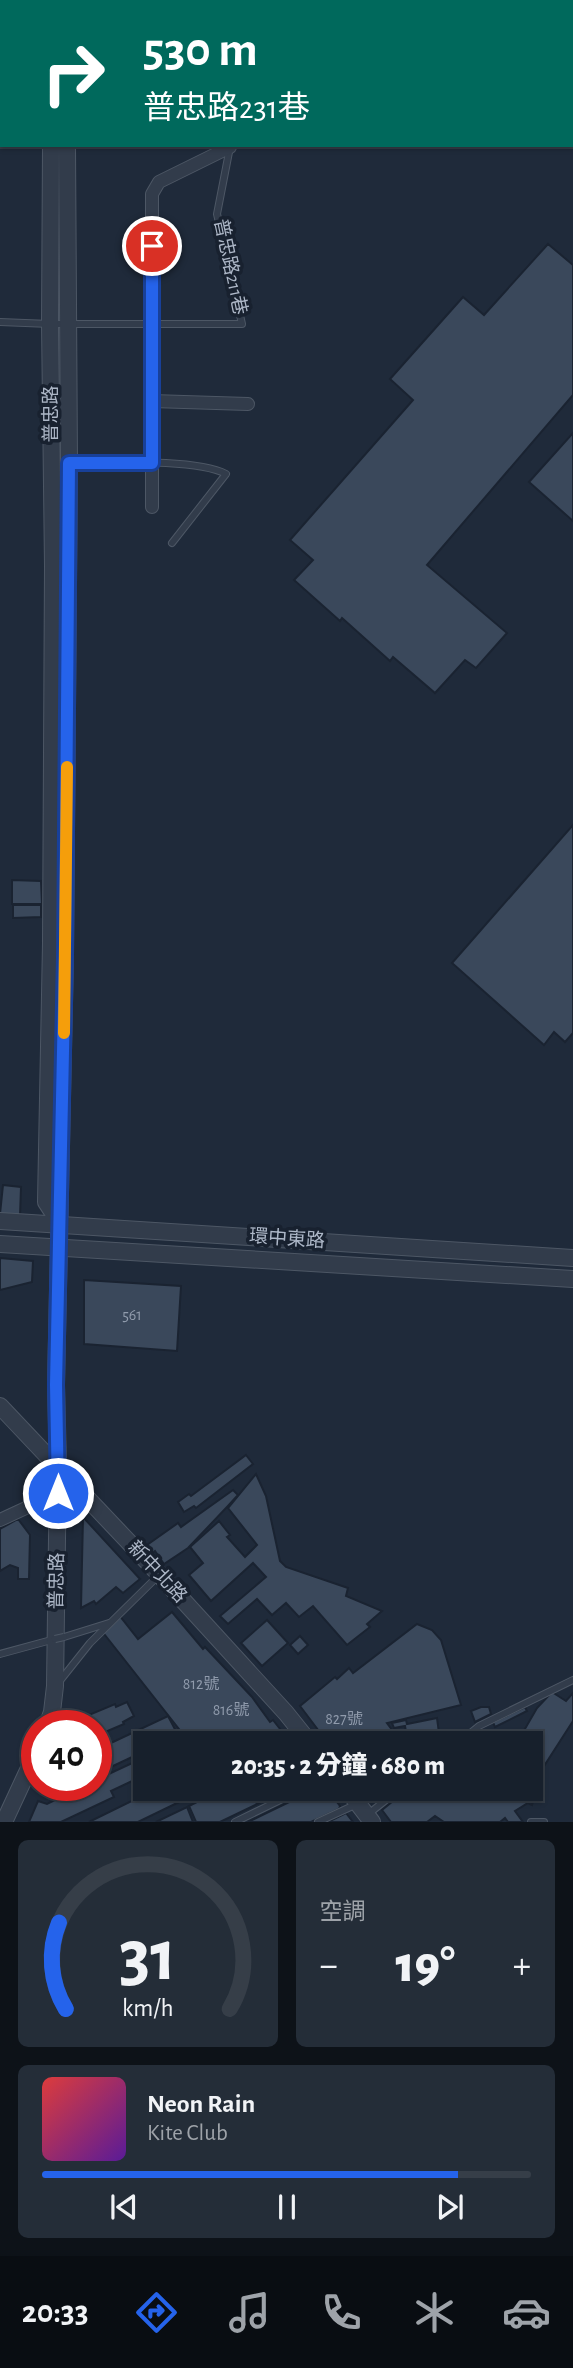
<!DOCTYPE html>
<html lang="zh-TW">
<meta charset="utf-8">
<style>
body{margin:0;font-family:"Alegreya Sans","Noto Sans TC",sans-serif;background:#242d38;color:#f1f3f6;height:100vh;display:flex;flex-direction:column;font-size:26px;white-space:nowrap}
*{box-sizing:border-box;margin:0}
p{font-size:23px;color:#9ea3a9}
.icon{flex:none;width:38px;height:38px;fill:none;stroke:currentColor;stroke-width:2;stroke-linecap:round;stroke-linejoin:round}
.map{position:relative;height:1822px;overflow:hidden}
.drawer{display:flex;flex-direction:column;gap:18px;padding:18px;background:#0d1218;flex:1}
.drawer>*{flex:none}
.banner{position:absolute;left:0px;top:0px;width:574px;height:147px;box-shadow:0 2px 5px #0004,0 0 0 2px #363e48;background:#00695c;color:#fff;overflow:hidden}
.speed{position:absolute;left:21px;top:1710px;display:flex;gap:14px;font-size:35px;font-weight:700;text-align:center}
.speed>*{display:grid;place-content:center;width:91px;height:91px;border-radius:50%;background:#17202c;box-shadow:0 2px 5px #0004,0 0 0 2px #363e48;line-height:1}
.speed .limit{border:10px solid #d22;background:#fff;color:#111}
.pin{position:absolute;display:grid;place-items:center;width:60px;height:60px;color:#fff;margin:-30px;border:4px solid #fff;border-radius:50%;box-shadow:0 2px 7px #0007}
.me{position:absolute;width:77px;margin:-38px;rotate:0deg;stroke-linejoin:round;filter:drop-shadow(0 0 5px #0008)}
.turn{display:flex;align-items:center;gap:24px;height:147px;padding:0 28px;font-size:32px}
.turn .icon{width:91px;height:91px;stroke-width:2.5}
.turn b{display:block;font-size:49px;line-height:60px}
.big{font-size:52px;font-weight:800;line-height:1.1}
.drawer .widget{flex:1;display:flex;flex-direction:column;justify-content:center;gap:10px;min-width:0;padding:0 24px;border-radius:10px;background:#242d38}
.drawer .dial{align-items:center;gap:0}
.dial svg{height:182px;overflow:visible;fill:none;stroke:#363e48;stroke-width:7;stroke-linecap:round;text-anchor:middle}
.dial text{fill:#f1f3f6;stroke:none}
.song{display:flex;align-items:center;gap:21px}
.cover{width:84px;height:84px;border-radius:10px;background:linear-gradient(135deg,hsl(0 70% 55%),hsl(270 70% 35%))}
.played{height:7px;border-radius:4px;background:linear-gradient(90deg,#2563eb 85%,#363e48 85%)}
.keys{display:flex;justify-content:space-around;direction:ltr}
.heat{display:flex;justify-content:space-between;align-items:center;font-size:38px;direction:ltr}
.drawer .tiles{flex:1;display:grid;gap:18px;grid-template-columns:1fr 1fr}
.widget:last-child{grid-column:span 2}
.trip{position:absolute;left:133px;top:1731px;width:410px;height:70px;border-radius:0px;background:#17202c;box-shadow:0 2px 5px #0004,0 0 0 2px #363e48;font-weight:800;line-height:70px;text-align:center}
.menu{display:flex;height:112px;justify-content:space-around;align-items:center;background:#090d12;color:#9ea3a9}
.menu .icon{width:49px;height:49px}
.menu .selected{color:#2563eb}
.menu b{font-size:32px;color:#f1f3f6}
.map>svg:first-child{display:block}
</style>
<div class="map">
<svg width="573" height="1822" viewBox="0 0 573 1822">
<rect width="100%" height="100%" fill="#1f2a3a"/>
<g fill="#3a485b" stroke="#1a2331" stroke-width="2">
<path d="M548,244L573,265V395L427,565L507,633L476,668L465,660L435,693L393,657L390,661L342,618L340,621L294,580L313,560L290,540L413,400L390,379L463,297L484,315Z"/>
<path d="M573,433V521L529,482Z"/>
<path d="M573,825V1033L565,1042L554,1032L544,1045L452,963Z"/>
<path d="M12,880L41,881L42,904H12Z"/>
<path d="M13,905H41V917L13,918Z"/>
<path d="M3,1185L21,1187L20,1216L0,1214Z"/>
<path d="M0,1258L33,1261L32,1282L0,1290Z"/>
<path d="M84,1280L181,1286L177,1351L84,1344Z"/>
<path d="M246,1455L253,1464L196,1508L194,1506L184,1512L178,1502L189,1494L191,1496Z"/>
<path d="M256,1474L266,1496L280,1561L286,1567L348,1588L346,1596L382,1611L367,1624L370,1627L347,1645L313,1606L299,1617L286,1603L272,1615L257,1599L228,1624L220,1616L266,1577L253,1563L211,1601L189,1575L203,1563L190,1547L219,1521L230,1535L227,1537L245,1557L257,1545L228,1508Z"/>
<path d="M233,1490L238,1495L227,1507L188,1548L164,1564L155,1551L153,1553L147,1545L178,1523L181,1527Z"/>
<path d="M83,1517L140,1579L123,1593L116,1587L96,1604L94,1601L81,1608Z"/>
<path d="M18,1519L30,1535L29,1579H18V1568L10,1565L0,1571V1529Z"/>
<path d="M172,1612L203,1649L205,1647L252,1697L270,1722L273,1720L291,1743H190L101,1630L119,1615L138,1639Z"/>
<path d="M267,1620L288,1643L262,1666L241,1643Z"/>
<path d="M417,1624L432,1630L441,1640L461,1705L387,1723L399,1739L406,1737L409,1743H328L300,1706L335,1677L337,1679L349,1668L353,1673Z"/>
<path d="M300,1636L308,1645L298,1654L290,1645Z"/>
<path d="M552,1692L566,1701L573,1693V1721L539,1774L532,1805L528,1803L515,1811L523,1822H508L505,1818L500,1822H444L435,1816L427,1822H391L382,1810L409,1788H530V1743H501L508,1732L518,1741L537,1708Z"/>
<path d="M127,1702L134,1716L123,1722L124,1724L96,1736V1726H74L78,1716L82,1718L115,1704L116,1707Z"/>
<path d="M481,1707H489L491,1714L475,1722L471,1711Z"/>
<path d="M525,1707L527,1711L495,1727L493,1722Z"/>
<path d="M168,1716L178,1735L161,1743H145V1751L96,1774V1750Z"/>
<path d="M437,1718L439,1733L419,1736L418,1731L406,1732L405,1726L394,1728L392,1723L406,1720L407,1724Z"/>
<path d="M145,1757V1782L135,1786L132,1781L111,1791L114,1797L61,1822H29L38,1801L47,1804L86,1785H96V1780Z"/>
<path d="M158,1788H208L138,1822H89Z"/>
<path d="M224,1788H290L220,1822H196L189,1806Z"/>
<path d="M318,1788H326L340,1806L339,1809L311,1822H248Z"/>
<path d="M187,1807L193,1822H156Z"/>
<path d="M346,1813L353,1822H328Z"/>
</g>
<g fill="none" stroke-linecap="round" stroke-linejoin="round">
<defs>
<g id="service">
<path d="M203,0V2"/>
<path d="M305,2L311,0"/>
<path d="M0,91H2"/>
<path d="M0,322L50,324H242L217,214L230,147"/>
<path d="M70,463C108,463 195,458 226,474L172,543"/>
<path d="M64,1637L109,1623"/>
<path d="M0,1654L55,1639"/>
<path d="M59,1682L90,1643L159,1575"/>
<path d="M458,1743L479,1726L573,1680"/>
<path d="M367,1815L401,1788"/>
<path d="M235,1822L305,1788"/>
<path d="M318,1822L357,1804"/>
<path d="M531,1822H544"/>
</g>
<g id="minor">
<path d="M46,0V2"/>
<path d="M68,2V0"/>
<path d="M152,401L248,404"/>
<path d="M152,507V194L159,182L230,147"/>
<path d="M0,1520L58,1493"/>
</g>
<g id="tertiary">
<path d="M56,0V2"/>
<path d="M51,145L50,324L53,566L51,943L46,1202L61,1225"/>
<path d="M0,1221L573,1258"/>
<path d="M0,1244L573,1279"/>
<path d="M0,1406L159,1574L286,1713L310,1743"/>
<path d="M47,1726L52,1712L55,1686L58,1465L56,1385L65,956L69,463L67,145"/>
<path d="M346,1788L372,1822"/>
<path d="M4,1822L37,1751"/>
</g>
</defs>
<use href="#service" stroke="#4d5765" stroke-width="8"/>
<use href="#minor" stroke="#4d5765" stroke-width="14"/>
<use href="#tertiary" stroke="#4d5765" stroke-width="18"/>
<use href="#service" stroke="#323c4b" stroke-width="6"/>
<use href="#minor" stroke="#323c4b" stroke-width="12"/>
<use href="#tertiary" stroke="#323c4b" stroke-width="16"/>
<defs>
<path id="service-bridge" d="M55,1639L64,1637"/>
</defs>
<use href="#service-bridge" stroke="#4d5765" stroke-width="8" stroke-linecap="butt"/>
<use href="#service-bridge" stroke="#323c4b" stroke-width="6"/>
</g>
<g fill="none" stroke-linecap="round" stroke-linejoin="round">
<defs>
<path id="route" d="M58,1493L56,1385L65,956L69,463H152V246"/>
</defs>
<use href="#route" stroke="#184099" stroke-width="18"/>
<use href="#route" stroke="#2563eb" stroke-width="12"/>
<path stroke="#f59e0b" stroke-width="12" d="M64,1033L67,767"/>
</g>
<g text-anchor="middle" dominant-baseline="central" stroke-width="7" stroke-linejoin="round" paint-order="stroke">
<g font-size="16" fill="#909bac">
<text x="132" y="1315">561</text>
<text x="201" y="1684">812號</text>
<text x="231" y="1710">816號</text>
<text x="344" y="1719">827號</text>
</g>
<g font-size="19" fill="#adb7c7" stroke="#18212f">
<text transform="translate(230 267) rotate(78)">普忠路211巷</text>
<text transform="translate(51 414) rotate(-90)">普忠路</text>
<text transform="translate(287 1239) rotate(4)">環中東路</text>
<text transform="translate(157 1572) rotate(47)">新中北路</text>
<text transform="translate(57 1581) rotate(-89)">普忠路</text>
</g>
</g>
</svg>
<div class="speed"><div class="limit">40</div></div>
<div class="pin" style="left:152px;top:246px;background:#d93025"><svg class="icon" aria-label="arrive" viewBox="0 0 24 24"><path d="M6 21V4h12l-3 4 3 4H6"/></svg></div>
<svg class="me" style="left:58px;top:1493px" viewBox="-20 -20 40 40"><circle r="17" fill="#2563eb" stroke="#fff" stroke-width="3"/><path d="M0-11L8 9 0 5-8 9z" fill="#fff"/></svg>
<div class="trip">20:35 · 2 分鐘 · 680 m</div>
<div class="banner">
<div class="turn"><svg class="icon" aria-label="right" viewBox="0 0 24 24"><path d="M7 20v-9h11M14 6l5 5-5 5"/></svg><div><b>530 m</b>普忠路231巷</div></div>
</div>
</div>
<section class="drawer">
<div class="tiles">
<div class="widget dial"><svg viewBox="0 0 100 80">
<path d="M14 69A42 42 0 1 1 86 69"/>
<path d="M14 69A42 42 0 0 1 11 31" stroke="#2563eb"/>
<text x="50" y="56" font-size="32" font-weight="700">31</text>
<text x="50" y="72" font-size="11">km/h</text>
</svg></div>
<div class="widget"><p>空調</p>
<div class="heat"><a>−</a><b class="big">19°</b><a>+</a></div>
</div>
<div class="widget">
<div class="song"><i class="cover"></i><div><b>Neon Rain</b><p>Kite Club</p></div></div>
<div class="played"></div>
<div class="keys"><svg class="icon" aria-label="previous" viewBox="0 0 24 24"><path d="M18 5L8 12l10 7zM5 5v14"/></svg><svg class="icon" aria-label="pause" viewBox="0 0 24 24"><path d="M8 5v14M16 5v14"/></svg><svg class="icon" aria-label="next" viewBox="0 0 24 24"><path d="M6 5l10 7-10 7zM19 5v14"/></svg></div>
</div>
</div>
</section>
<nav class="menu">
<b>20:33</b>
<svg class="icon selected" aria-label="directions" viewBox="0 0 24 24"><path d="M12 3l9 9-9 9-9-9zM9 14v-3h6M13 9l2 2-2 2"/></svg>
<svg class="icon" aria-label="music" viewBox="0 0 24 24"><path d="M9 18V5l10-2v13"/><circle cx="6" cy="18" r="3"/><circle cx="16" cy="16" r="3"/></svg>
<svg class="icon" aria-label="phone" viewBox="0 0 24 24"><path d="M5 4h4l2 5-3 2q2 4 5 5l2-3 5 2v4C11 20 4 13 5 4z"/></svg>
<svg class="icon" aria-label="climate" viewBox="0 0 24 24"><path d="M12 3v18M4 7l16 10M4 17L20 7"/></svg>
<svg class="icon" aria-label="car" viewBox="0 0 24 24"><path d="M5 17H2v-5l4-1 3-4h7l3 4 3 1v5h-3M9 17h6M6 11h13"/><circle cx="7" cy="17" r="2"/><circle cx="17" cy="17" r="2"/></svg>
</nav>
